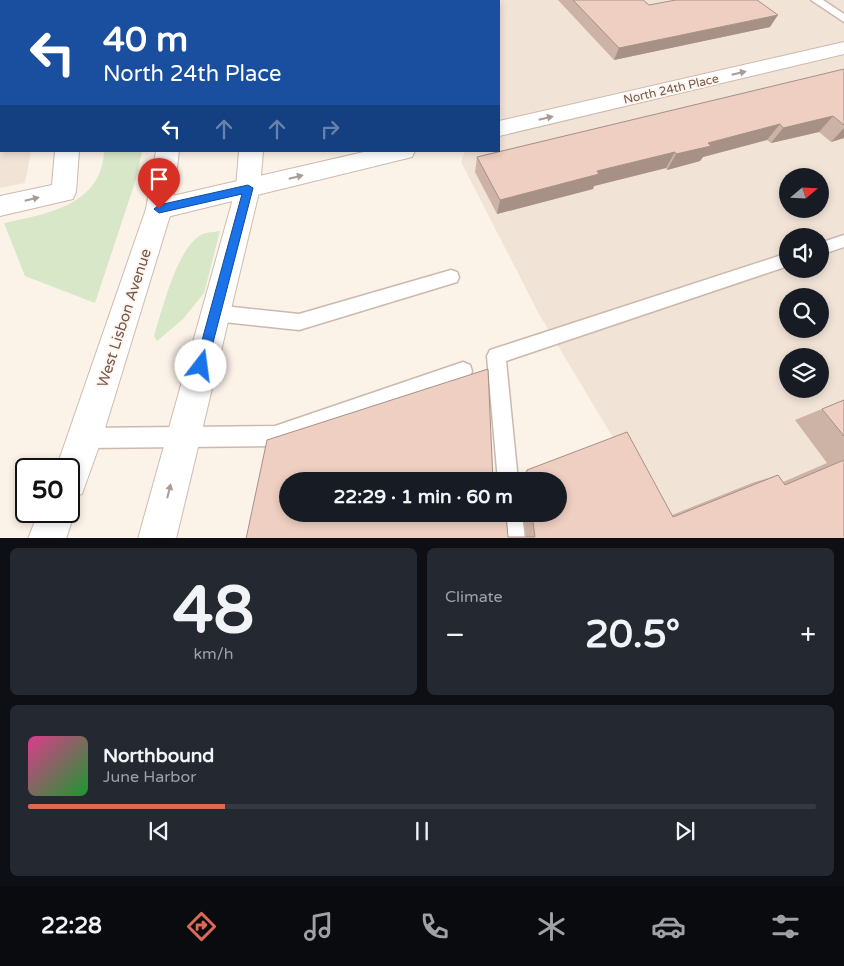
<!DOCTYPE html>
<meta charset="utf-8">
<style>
body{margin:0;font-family:"Varela Round",sans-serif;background:#242831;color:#f1f3f6;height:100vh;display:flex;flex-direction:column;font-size:19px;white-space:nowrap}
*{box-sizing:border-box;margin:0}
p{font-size:16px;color:#9ea1a6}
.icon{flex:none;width:28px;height:28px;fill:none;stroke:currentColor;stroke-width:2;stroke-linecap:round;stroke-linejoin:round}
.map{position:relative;height:538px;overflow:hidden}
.sheet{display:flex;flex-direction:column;gap:10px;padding:10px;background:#0d0f14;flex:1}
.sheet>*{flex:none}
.guide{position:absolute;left:0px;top:0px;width:500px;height:152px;box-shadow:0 2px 8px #0003;background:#1a4fa0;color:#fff;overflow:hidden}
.needle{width:32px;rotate:71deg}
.buttons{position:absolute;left:779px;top:168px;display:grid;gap:10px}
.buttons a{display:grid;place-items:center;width:50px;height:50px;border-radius:50%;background:#171b24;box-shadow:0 2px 8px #0003;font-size:25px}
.speed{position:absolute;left:15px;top:458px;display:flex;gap:10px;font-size:25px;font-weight:700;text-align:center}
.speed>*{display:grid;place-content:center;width:65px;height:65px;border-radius:50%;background:#171b24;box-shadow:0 2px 8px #0003;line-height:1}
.speed .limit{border:2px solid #111;border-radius:8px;background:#fff;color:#111}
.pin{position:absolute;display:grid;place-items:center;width:42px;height:42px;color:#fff;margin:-51px -21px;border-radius:50% 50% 50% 0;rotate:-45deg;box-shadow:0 0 5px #0007}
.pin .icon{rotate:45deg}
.me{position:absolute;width:55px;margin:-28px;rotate:15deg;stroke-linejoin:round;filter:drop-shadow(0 0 4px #0008)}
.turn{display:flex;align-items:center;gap:18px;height:105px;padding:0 20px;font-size:22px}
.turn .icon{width:65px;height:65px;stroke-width:2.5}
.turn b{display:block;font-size:35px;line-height:42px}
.lanes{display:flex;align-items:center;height:48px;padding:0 20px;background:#0003;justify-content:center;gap:25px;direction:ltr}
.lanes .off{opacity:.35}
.big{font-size:38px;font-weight:700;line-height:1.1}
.sheet .tile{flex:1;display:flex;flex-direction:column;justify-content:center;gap:8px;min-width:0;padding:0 18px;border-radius:8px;background:#242831}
.sheet .dial{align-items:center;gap:0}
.dial b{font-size:65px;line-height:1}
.song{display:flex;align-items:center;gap:15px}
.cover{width:60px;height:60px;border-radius:8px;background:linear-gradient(135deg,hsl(330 70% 55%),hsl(130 70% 35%))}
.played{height:5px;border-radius:2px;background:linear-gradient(90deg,#db6957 25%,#363941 25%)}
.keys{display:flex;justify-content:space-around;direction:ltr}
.heat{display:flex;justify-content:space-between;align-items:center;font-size:28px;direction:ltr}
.sheet .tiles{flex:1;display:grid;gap:10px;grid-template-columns:1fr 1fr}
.tile:last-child{grid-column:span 2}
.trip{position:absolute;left:279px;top:472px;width:288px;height:50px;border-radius:25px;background:#171b24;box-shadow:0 2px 8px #0003;font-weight:700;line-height:50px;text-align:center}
.tabs{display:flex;height:80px;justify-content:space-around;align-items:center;background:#090b0e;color:#9ea1a6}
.tabs .icon{width:35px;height:35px}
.tabs .selected{color:#db6957}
.tabs b{font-size:22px;color:#f1f3f6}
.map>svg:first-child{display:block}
</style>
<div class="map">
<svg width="844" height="539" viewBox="0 0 844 539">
<rect width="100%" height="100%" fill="#fbf2e8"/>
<g fill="#f2e3d7" fill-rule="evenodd">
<path d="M0,0H55L1,1V151H31L25,183L0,188Z"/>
<path d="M444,0H844V538H673L539,314L461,162L465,151H499V1ZM788,176H820V209H788ZM788,236H820V269H788ZM788,296H820V329H788ZM788,356H820V389H788Z"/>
</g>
<g fill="#d7e7c7">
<path d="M104,151H142L136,179L95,303L25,276L4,223C47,214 102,205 104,151Z"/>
<path d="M220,231L204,293L183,319L157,341L154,336C162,311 177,248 201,235C206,232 215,232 220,231Z"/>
</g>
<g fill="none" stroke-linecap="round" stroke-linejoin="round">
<defs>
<g id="service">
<path d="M811,0H823L844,14V22Z"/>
<path d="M844,235V247L820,255V243Z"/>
<path d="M788,253V266L506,361L518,481H498L487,356L490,350Z"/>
<path d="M451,270L457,272L459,277L457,282L299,330L215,321L209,318L206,313L209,308L215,305L299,314Z"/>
<path d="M463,362L470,365L472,371L470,377L275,446L85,448L78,445L75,438L78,431L85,428L275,426Z"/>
<path d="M500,514H522L525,539H503Z"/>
</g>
<g id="minor">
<rect x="72" y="0" width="18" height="1"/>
<path d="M844,42V54L499,136V121Z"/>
<path d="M55,151H79L76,192L73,199L0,216V196L52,185Z"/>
<path d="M368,151H415L412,157L404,159L159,219L150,216L146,209L150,202L159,199Z"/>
</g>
<g id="secondary">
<rect x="180" y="0" width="18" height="1"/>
<rect x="252" y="0" width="18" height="1"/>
<path d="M156,151H179L172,209L102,438L82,494L70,498L75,511L66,539H28L39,511H69V469H56L146,209Z"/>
<path d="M239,151H263L260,188L176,539H138L236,188Z"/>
</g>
</defs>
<use href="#service" stroke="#ccb9ae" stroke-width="3"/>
<use href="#minor" stroke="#ccb9ae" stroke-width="2"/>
<use href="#secondary" stroke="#d0bbaf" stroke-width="2"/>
<use href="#service" fill="#fff" fill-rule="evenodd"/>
<use href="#minor" fill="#fff" fill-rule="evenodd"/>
<use href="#secondary" fill="#fff" fill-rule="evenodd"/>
</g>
<g fill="#cdb2a6">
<path d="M558,0H643L649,5L770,27L614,60Z"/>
<path d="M844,69V138L831,142L819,132L771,143L767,140L703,157L700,161L667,170L666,168L594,186L593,189L497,214L475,172L477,157Z"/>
<path d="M844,400V539H246L526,537L523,514H558L522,476L527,470L672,515L752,483L778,475L783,482L827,463L795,420Z"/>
</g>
<g fill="#a79187">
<path d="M10,0H20L21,1H11Z"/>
<path d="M778,15L770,27L614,60L619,48Z"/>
<path d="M1,108V127H0V109Z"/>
<path d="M833,116L819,132L771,143L783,128Z"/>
<path d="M780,124L767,140L703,157L700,161L667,170L676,154L708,143Z"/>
<path d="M844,128V138L831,142Z"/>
<path d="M675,152L666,168L594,186L593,189L497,214L500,200L597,171Z"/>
</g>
<g fill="#eecfc1" stroke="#a79187">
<path d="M0,0H12V1H1V108L0,109Z"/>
<rect x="302" y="0" width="148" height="1"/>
<path d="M573,0H643L649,5L676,0H757L778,15L619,48Z"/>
<path d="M844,69V125L833,116L783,128L780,124L708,143L711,146L676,154L675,152L597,171L599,174L500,200L477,157Z"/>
<path d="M488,369L493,481H288V514H506L508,537H535L532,514H558V481H498L513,476H526L527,470L627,432L673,517L778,475L785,485L844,460V539H246L267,440Z"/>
<path d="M844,400V436L822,409Z"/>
</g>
<defs><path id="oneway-solid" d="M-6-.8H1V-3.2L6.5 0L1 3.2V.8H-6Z" transform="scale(1.25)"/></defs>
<g fill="#ab9b95">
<use href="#oneway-solid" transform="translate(739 73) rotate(-13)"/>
<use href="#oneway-solid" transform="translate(546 118) rotate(-13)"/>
<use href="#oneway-solid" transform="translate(296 177) rotate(-14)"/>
<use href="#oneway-solid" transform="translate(32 199) rotate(-13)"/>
<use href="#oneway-solid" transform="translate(169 491) rotate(-76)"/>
</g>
<path fill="#1a73e8" stroke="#114b97" d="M248,185L253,188L207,366L206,371L201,373L196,371L195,366L242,194L159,213L154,209L159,205Z"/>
<g text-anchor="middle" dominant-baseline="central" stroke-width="4" stroke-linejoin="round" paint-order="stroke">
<g font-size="12" fill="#73584e" stroke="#fef6ee">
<text transform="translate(671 89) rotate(-13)">North 24th Place</text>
</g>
<g font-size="15" fill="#73584e" stroke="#fef6ee">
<text transform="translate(124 318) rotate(-72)">West Lisbon Avenue</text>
</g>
</g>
</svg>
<div class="buttons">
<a><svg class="needle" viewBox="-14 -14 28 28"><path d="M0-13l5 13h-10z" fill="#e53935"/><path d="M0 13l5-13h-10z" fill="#9ea1a6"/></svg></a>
<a><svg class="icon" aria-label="sound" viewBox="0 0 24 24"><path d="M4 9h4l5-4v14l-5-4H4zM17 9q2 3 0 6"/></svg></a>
<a><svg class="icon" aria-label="search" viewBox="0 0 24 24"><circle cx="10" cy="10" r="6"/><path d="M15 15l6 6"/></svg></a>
<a><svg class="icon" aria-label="layers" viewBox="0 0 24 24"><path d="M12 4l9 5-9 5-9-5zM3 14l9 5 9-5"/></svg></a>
</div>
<div class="speed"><div class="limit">50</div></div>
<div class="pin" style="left:159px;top:209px;background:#d93025"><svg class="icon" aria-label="arrive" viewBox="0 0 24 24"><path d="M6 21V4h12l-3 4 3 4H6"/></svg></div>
<svg class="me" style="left:201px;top:366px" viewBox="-20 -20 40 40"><circle r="19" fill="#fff"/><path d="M0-13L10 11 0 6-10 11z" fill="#1a73e8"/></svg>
<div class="trip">22:29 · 1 min · 60 m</div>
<div class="guide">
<div class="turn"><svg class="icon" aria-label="left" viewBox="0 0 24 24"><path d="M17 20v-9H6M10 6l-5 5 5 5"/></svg><div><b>40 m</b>North 24th Place</div></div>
<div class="lanes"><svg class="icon" aria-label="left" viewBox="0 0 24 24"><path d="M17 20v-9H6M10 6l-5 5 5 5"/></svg><svg class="icon off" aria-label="ahead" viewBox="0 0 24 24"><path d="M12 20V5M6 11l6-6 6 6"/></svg><svg class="icon off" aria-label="ahead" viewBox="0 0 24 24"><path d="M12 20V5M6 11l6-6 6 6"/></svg><svg class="icon off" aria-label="right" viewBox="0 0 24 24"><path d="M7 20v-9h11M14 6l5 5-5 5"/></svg></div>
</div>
</div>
<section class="sheet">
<div class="tiles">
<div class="tile dial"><b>48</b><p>km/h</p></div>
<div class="tile"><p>Climate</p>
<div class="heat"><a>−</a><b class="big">20.5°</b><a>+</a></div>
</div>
<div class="tile">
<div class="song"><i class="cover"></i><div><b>Northbound</b><p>June Harbor</p></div></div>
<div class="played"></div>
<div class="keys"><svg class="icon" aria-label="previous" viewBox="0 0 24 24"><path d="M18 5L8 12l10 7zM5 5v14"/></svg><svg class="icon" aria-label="pause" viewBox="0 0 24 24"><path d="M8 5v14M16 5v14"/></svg><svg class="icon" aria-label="next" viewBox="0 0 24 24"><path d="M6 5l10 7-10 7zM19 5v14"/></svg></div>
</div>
</div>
</section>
<nav class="tabs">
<b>22:28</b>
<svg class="icon selected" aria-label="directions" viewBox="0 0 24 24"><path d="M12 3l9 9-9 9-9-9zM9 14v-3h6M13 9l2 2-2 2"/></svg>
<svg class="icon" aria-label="music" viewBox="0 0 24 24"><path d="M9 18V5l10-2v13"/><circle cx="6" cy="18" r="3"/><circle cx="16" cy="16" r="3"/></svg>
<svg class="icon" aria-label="phone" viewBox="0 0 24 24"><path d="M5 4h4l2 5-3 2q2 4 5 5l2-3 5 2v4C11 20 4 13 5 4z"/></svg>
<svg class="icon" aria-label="climate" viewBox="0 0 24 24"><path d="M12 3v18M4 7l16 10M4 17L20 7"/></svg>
<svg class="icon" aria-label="car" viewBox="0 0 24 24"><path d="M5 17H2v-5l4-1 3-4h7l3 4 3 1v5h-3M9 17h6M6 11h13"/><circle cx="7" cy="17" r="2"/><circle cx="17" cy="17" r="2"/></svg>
<svg class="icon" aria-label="filters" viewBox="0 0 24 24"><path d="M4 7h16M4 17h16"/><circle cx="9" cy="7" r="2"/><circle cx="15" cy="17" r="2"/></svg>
</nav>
